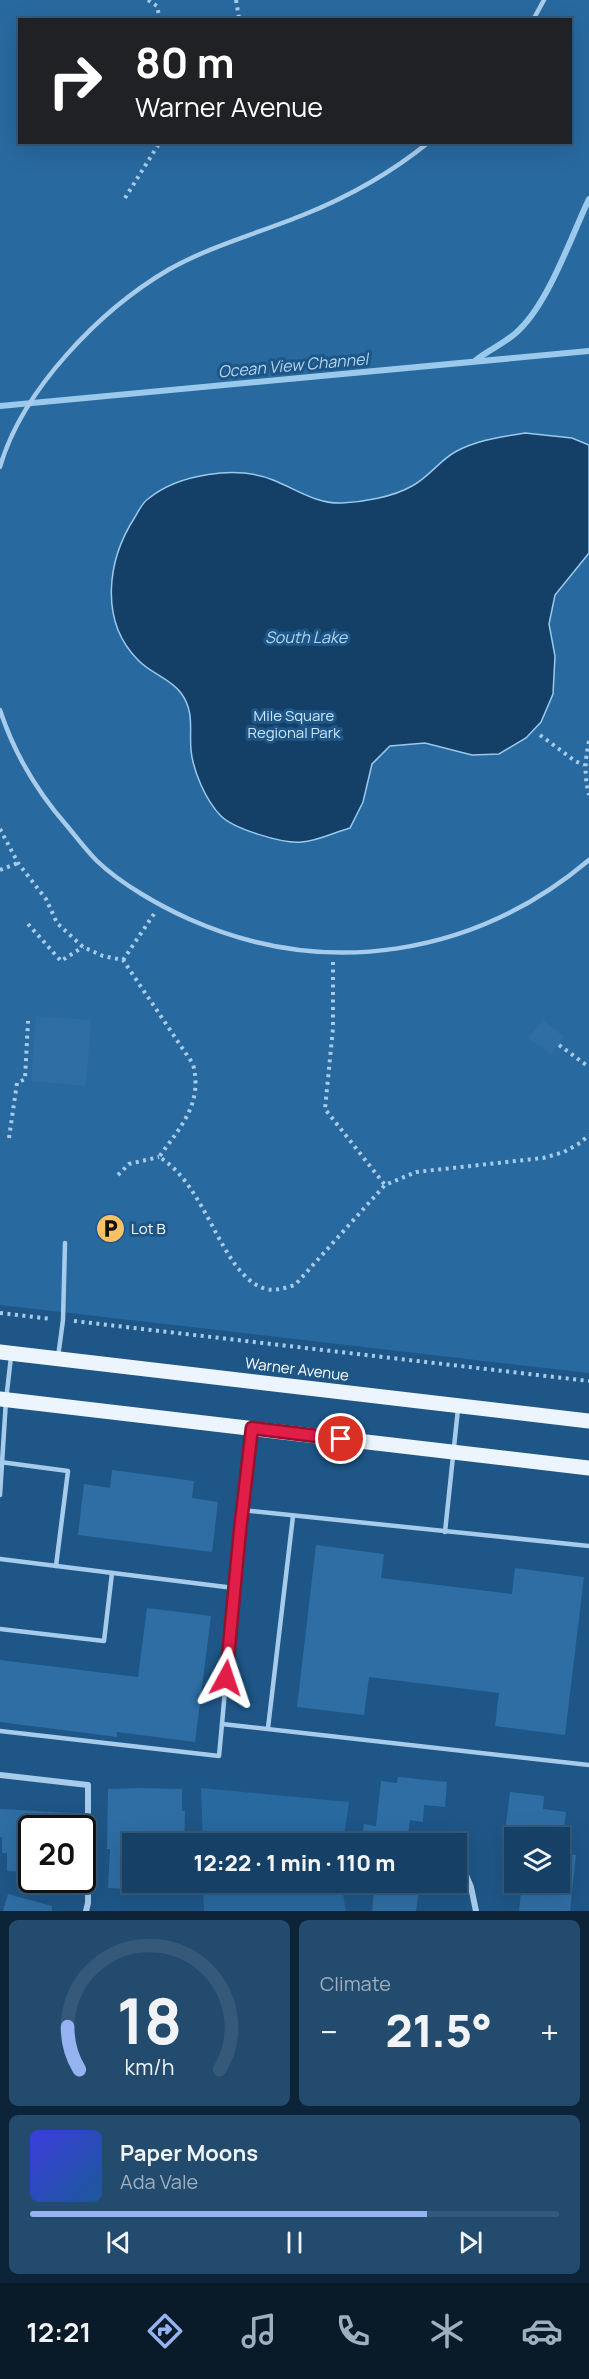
<!DOCTYPE html>
<meta charset="utf-8">
<style>
body{margin:0;font-family:Manrope,sans-serif;background:#234b6e;color:#f1f3f6;height:100vh;display:flex;flex-direction:column;font-size:22px;white-space:nowrap}
*{box-sizing:border-box;margin:0}
p{font-size:20px;color:#9eafbf}
.icon{flex:none;width:33px;height:33px;fill:none;stroke:currentColor;stroke-width:2;stroke-linecap:round;stroke-linejoin:round}
.map{position:relative;height:1911px;overflow:hidden}
.sheet{display:flex;flex-direction:column;gap:9px;padding:9px;background:#0c2338;flex:1}
.sheet>*{flex:none}
.banner{position:absolute;left:18px;top:18px;width:554px;height:126px;border-radius:0px;box-shadow:0 6px 24px #0002,0 0 0 2px #355979;background:#202124;color:#fff;overflow:hidden}
.tools{position:absolute;left:504px;top:1827px;display:grid;gap:12px}
.tools a{display:grid;place-items:center;width:66px;height:66px;border-radius:0px;background:#164065;box-shadow:0 6px 24px #0002,0 0 0 2px #355979;font-size:30px}
.speed{position:absolute;left:18px;top:1815px;display:flex;gap:12px;font-size:30px;font-weight:700;text-align:center}
.speed>*{display:grid;place-content:center;width:78px;height:78px;border-radius:50%;background:#164065;box-shadow:0 6px 24px #0002,0 0 0 2px #355979;line-height:1}
.speed .limit{border:3px solid #111;border-radius:9px;background:#fff;color:#111}
.pin{position:absolute;display:grid;place-items:center;width:51px;height:51px;color:#fff;margin:-26px;border:3px solid #fff;border-radius:50%;box-shadow:0 2px 6px #0007}
.me{position:absolute;width:66px;margin:-33px;rotate:5deg;stroke-linejoin:round;filter:drop-shadow(0 0 4px #0008)}
.turn{display:flex;align-items:center;gap:21px;height:126px;padding:0 18px;font-size:27px}
.turn .icon{width:78px;height:78px;stroke-width:2.5}
.turn b{display:block;font-size:42px;line-height:51px}
.big{font-size:45px;font-weight:800;line-height:1.1}
.sheet .tile{flex:1;display:flex;flex-direction:column;justify-content:center;gap:9px;min-width:0;padding:0 21px;border-radius:9px;background:#234b6e}
.sheet .dial{align-items:center;gap:0}
.dial svg{height:156px;overflow:visible;fill:none;stroke:#355979;stroke-width:7;stroke-linecap:round;text-anchor:middle}
.dial text{fill:#f1f3f6;stroke:none}
.song{display:flex;align-items:center;gap:18px}
.cover{width:72px;height:72px;border-radius:9px;background:linear-gradient(135deg,hsl(240 70% 55%),hsl(210 70% 35%))}
.played{height:6px;border-radius:3px;background:linear-gradient(90deg,#95b2f1 75%,#355979 75%)}
.keys{display:flex;justify-content:space-around;direction:ltr}
.heat{display:flex;justify-content:space-between;align-items:center;font-size:33px;direction:ltr}
.sheet .tiles{flex:1;display:grid;gap:9px;grid-template-columns:1fr 1fr}
.tile:last-child{grid-column:span 2}
.trip{position:absolute;left:122px;top:1833px;width:345px;height:60px;border-radius:0px;background:#164065;box-shadow:0 6px 24px #0002,0 0 0 2px #355979;font-weight:800;line-height:60px;text-align:center}
.tabs{display:flex;height:96px;justify-content:space-around;align-items:center;background:#091a28;color:#9eafbf}
.tabs .icon{width:42px;height:42px}
.tabs .active{color:#95b2f1}
.tabs b{font-size:27px;color:#f1f3f6}
.map>svg:first-child{display:block}
</style>
<div class="map">
<svg width="589" height="1911" viewBox="0 0 589 1911">
<rect width="100%" height="100%" fill="#1e5687"/>
<g fill="#28699f" fill-rule="evenodd">
<path d="M0,0H589V1373L0,1305ZM20,20H570V142H20Z"/>
<path d="M201,1788L349,1802L343,1843H203Z"/>
<path d="M203,1883H341L346,1911H204Z"/>
</g>
<path fill="#143f66" stroke="#9bc9ec" stroke-width="1.5" d="M525,433L572,438L589,445V553L555,595L549,624L555,656L553,694L541,722L526,738L499,754L472,755L425,743L390,746L372,764L363,802L350,828C335,832 317,841 302,842C283,844 234,829 221,816C206,801 193,771 191,750C189,730 195,712 181,693C171,679 150,673 138,660C99,621 107,560 135,517C138,512 142,503 148,499C178,474 237,465 273,480C296,489 316,504 342,503C363,502 393,497 412,486C428,478 439,461 455,452C477,440 501,437 525,433Z"/>
<g fill="none" stroke-linecap="round" stroke-linejoin="round">
<g stroke="#9bc9ec" stroke-width="6">
<path d="M475,361C489,349 507,343 520,329C549,301 571,237 589,199"/>
<path d="M0,406L589,351"/>
</g>
</g>
<g fill="#2e6ea4">
<path d="M36,1016L91,1020L86,1086L31,1081Z"/>
<path d="M543,1020L564,1037L551,1055L528,1038Z"/>
<path d="M112,1470L194,1481L192,1498L218,1502L212,1552L78,1535L84,1484L110,1488Z"/>
<path d="M316,1545L384,1554L381,1578L512,1594L515,1568L584,1577L565,1735L495,1726L499,1693L369,1677L364,1715L297,1707Z"/>
<path d="M147,1608L211,1616L195,1742L117,1732V1737L0,1722V1660L138,1677Z"/>
<path d="M398,1777L447,1782L445,1807L424,1805L423,1822L410,1820L407,1844H361L364,1824L376,1826L381,1781L397,1783Z"/>
<path d="M141,1788L182,1789V1811H185L184,1844H132L130,1889L108,1888L110,1849H107L108,1789Z"/>
<path d="M510,1792L544,1796L543,1809L566,1812L563,1839L505,1832Z"/>
<path d="M0,1809L73,1813V1828H32V1872L7,1871V1853H2V1837H0Z"/>
<path d="M560,1854L576,1855L570,1911H519L521,1892L526,1893L527,1882H560Z"/>
<path d="M375,1882H408L407,1890L419,1892L416,1911H372Z"/>
<path d="M8,1894L52,1906V1911H3Z"/>
</g>
<g fill="none" stroke-linecap="round" stroke-linejoin="round">
<g stroke="#a7cceb" stroke-width="4" stroke-dasharray="3 4.5" stroke-linecap="butt">
<path d="M148,0L157,6L160,20"/>
<path d="M236,0L239,18L242,20"/>
<path d="M125,198L160,142"/>
<path d="M540,735L575,761L584,765"/>
<path d="M589,741C585,761 584,775 589,795"/>
<path d="M0,829L18,863L46,899L57,923L83,947L103,956L123,960L193,1064C203,1104 181,1126 159,1157C207,1185 220,1272 263,1288C274,1292 284,1288 295,1285L385,1185L416,1172L543,1158L564,1152L580,1143L589,1135"/>
<path d="M0,870L18,863"/>
<path d="M28,924L61,961L83,947"/>
<path d="M123,960L154,914"/>
<path d="M333,962V1028L325,1109L385,1185"/>
<path d="M559,1045L589,1067"/>
<path d="M9,1138L17,1083L25,1079L28,1021"/>
<path d="M118,1175L129,1164L159,1157"/>
<path d="M0,1313L52,1319"/>
<path d="M74,1321L589,1381"/>
</g>
<g stroke="#a7cceb" stroke-width="4.5">
<path d="M533,20L544,0"/>
<path d="M0,467C22,390 100,310 168,270C210,246 259,233 303,215C348,197 391,173 429,142"/>
<path d="M0,710C14,753 38,793 68,827C77,838 87,851 97,861C121,884 160,906 189,919C326,980 475,956 589,860"/>
<path d="M58,1357L63,1320L65,1243"/>
<path d="M251,1431L241,1510L222,1724L589,1765"/>
<path d="M0,1462L68,1471L56,1566"/>
<path d="M0,1495L6,1400L11,1357"/>
<path d="M241,1510L589,1546"/>
<path d="M445,1532L458,1409"/>
<path d="M0,1559L234,1588"/>
<path d="M0,1629L104,1641L112,1573"/>
<path d="M268,1728L293,1516"/>
<path d="M0,1731L219,1756L222,1724"/>
</g>
<g stroke="#a7cceb" stroke-width="6">
<path d="M0,1775L88,1785V1903L86,1911"/>
<path d="M460,1861L471,1887L476,1911"/>
</g>
<g stroke="#ecf5fe" stroke-width="15">
<path d="M0,1352L589,1421"/>
<path d="M0,1399L589,1468"/>
</g>
</g>
<g fill="none" stroke-linecap="round" stroke-linejoin="round">
<defs>
<path id="route" d="M226,1678L240,1530L252,1428L341,1439"/>
</defs>
<use href="#route" stroke="#92132f" stroke-width="15"/>
<use href="#route" stroke="#e11d48" stroke-width="10"/>
</g>
<defs>
<symbol id="parking-disc" viewBox="-11 -11 22 22"><circle r="9.5" fill="#f9c167" stroke="#1e5687"/><path d="M-3.5-5.5H1a3.5 3.5 0 0 1 0 7H-1V5.5H-3.5ZM-1-3.4V-.6H.8a1.4 1.4 0 0 0 0-2.8Z" fill="#111"/></symbol>
</defs>
<g fill-rule="evenodd">
<use href="#parking-disc" x="94" y="1212" width="33" height="33"/>
</g>
<g text-anchor="middle" dominant-baseline="central" stroke-width="6" stroke-linejoin="round" paint-order="stroke">
<g font-size="15" fill="#cce4f8" stroke="#1e5687">
<text x="294" y="715">Mile Square<tspan x="294" dy="17">Regional Park</tspan></text>
</g>
<g font-size="15" fill="#fff" stroke="#1e5687" text-anchor="start">
<text x="131" y="1228">Lot B</text>
</g>
<g font-size="15" fill="#fff" stroke="#1e5687">
<text transform="translate(297 1369) rotate(7)">Warner Avenue</text>
</g>
<g font-size="16" font-style="italic" fill="#b3d6f2" stroke="#1e5687">
<text transform="translate(293 365) rotate(-5)">Ocean View Channel</text>
<text x="306" y="637">South Lake</text>
</g>
</g>
</svg>
<div class="tools">
<a><svg class="icon" aria-label="layers" viewBox="0 0 24 24"><path d="M12 4l9 5-9 5-9-5zM3 14l9 5 9-5"/></svg></a>
</div>
<div class="speed"><div class="limit">20</div></div>
<div class="pin" style="left:341px;top:1439px;background:#d93025"><svg class="icon" aria-label="arrive" viewBox="0 0 24 24"><path d="M6 21V4h12l-3 4 3 4H6"/></svg></div>
<svg class="me" style="left:226px;top:1678px" viewBox="-20 -20 40 40"><path d="M0-17L14 15 0 8-14 15z" fill="#e11d48" stroke="#fff" stroke-width="4"/></svg>
<div class="trip">12:22 · 1 min · 110 m</div>
<div class="banner">
<div class="turn"><svg class="icon" aria-label="right" viewBox="0 0 24 24"><path d="M7 20v-9h11M14 6l5 5-5 5"/></svg><div><b>80 m</b>Warner Avenue</div></div>
</div>
</div>
<section class="sheet">
<div class="tiles">
<div class="tile dial"><svg viewBox="0 0 100 80">
<path d="M14 69A42 42 0 1 1 86 69"/>
<path d="M14 69A42 42 0 0 1 8 47" stroke="#95b2f1"/>
<text x="50" y="56" font-size="32" font-weight="700">18</text>
<text x="50" y="72" font-size="11">km/h</text>
</svg></div>
<div class="tile"><p>Climate</p>
<div class="heat"><a>−</a><b class="big">21.5°</b><a>+</a></div>
</div>
<div class="tile">
<div class="song"><i class="cover"></i><div><b>Paper Moons</b><p>Ada Vale</p></div></div>
<div class="played"></div>
<div class="keys"><svg class="icon" aria-label="previous" viewBox="0 0 24 24"><path d="M18 5L8 12l10 7zM5 5v14"/></svg><svg class="icon" aria-label="pause" viewBox="0 0 24 24"><path d="M8 5v14M16 5v14"/></svg><svg class="icon" aria-label="next" viewBox="0 0 24 24"><path d="M6 5l10 7-10 7zM19 5v14"/></svg></div>
</div>
</div>
</section>
<nav class="tabs">
<b>12:21</b>
<svg class="icon active" aria-label="directions" viewBox="0 0 24 24"><path d="M12 3l9 9-9 9-9-9zM9 14v-3h6M13 9l2 2-2 2"/></svg>
<svg class="icon" aria-label="music" viewBox="0 0 24 24"><path d="M9 18V5l10-2v13"/><circle cx="6" cy="18" r="3"/><circle cx="16" cy="16" r="3"/></svg>
<svg class="icon" aria-label="phone" viewBox="0 0 24 24"><path d="M5 4h4l2 5-3 2q2 4 5 5l2-3 5 2v4C11 20 4 13 5 4z"/></svg>
<svg class="icon" aria-label="climate" viewBox="0 0 24 24"><path d="M12 3v18M4 7l16 10M4 17L20 7"/></svg>
<svg class="icon" aria-label="car" viewBox="0 0 24 24"><path d="M5 17H2v-5l4-1 3-4h7l3 4 3 1v5h-3M9 17h6M6 11h13"/><circle cx="7" cy="17" r="2"/><circle cx="17" cy="17" r="2"/></svg>
</nav>
